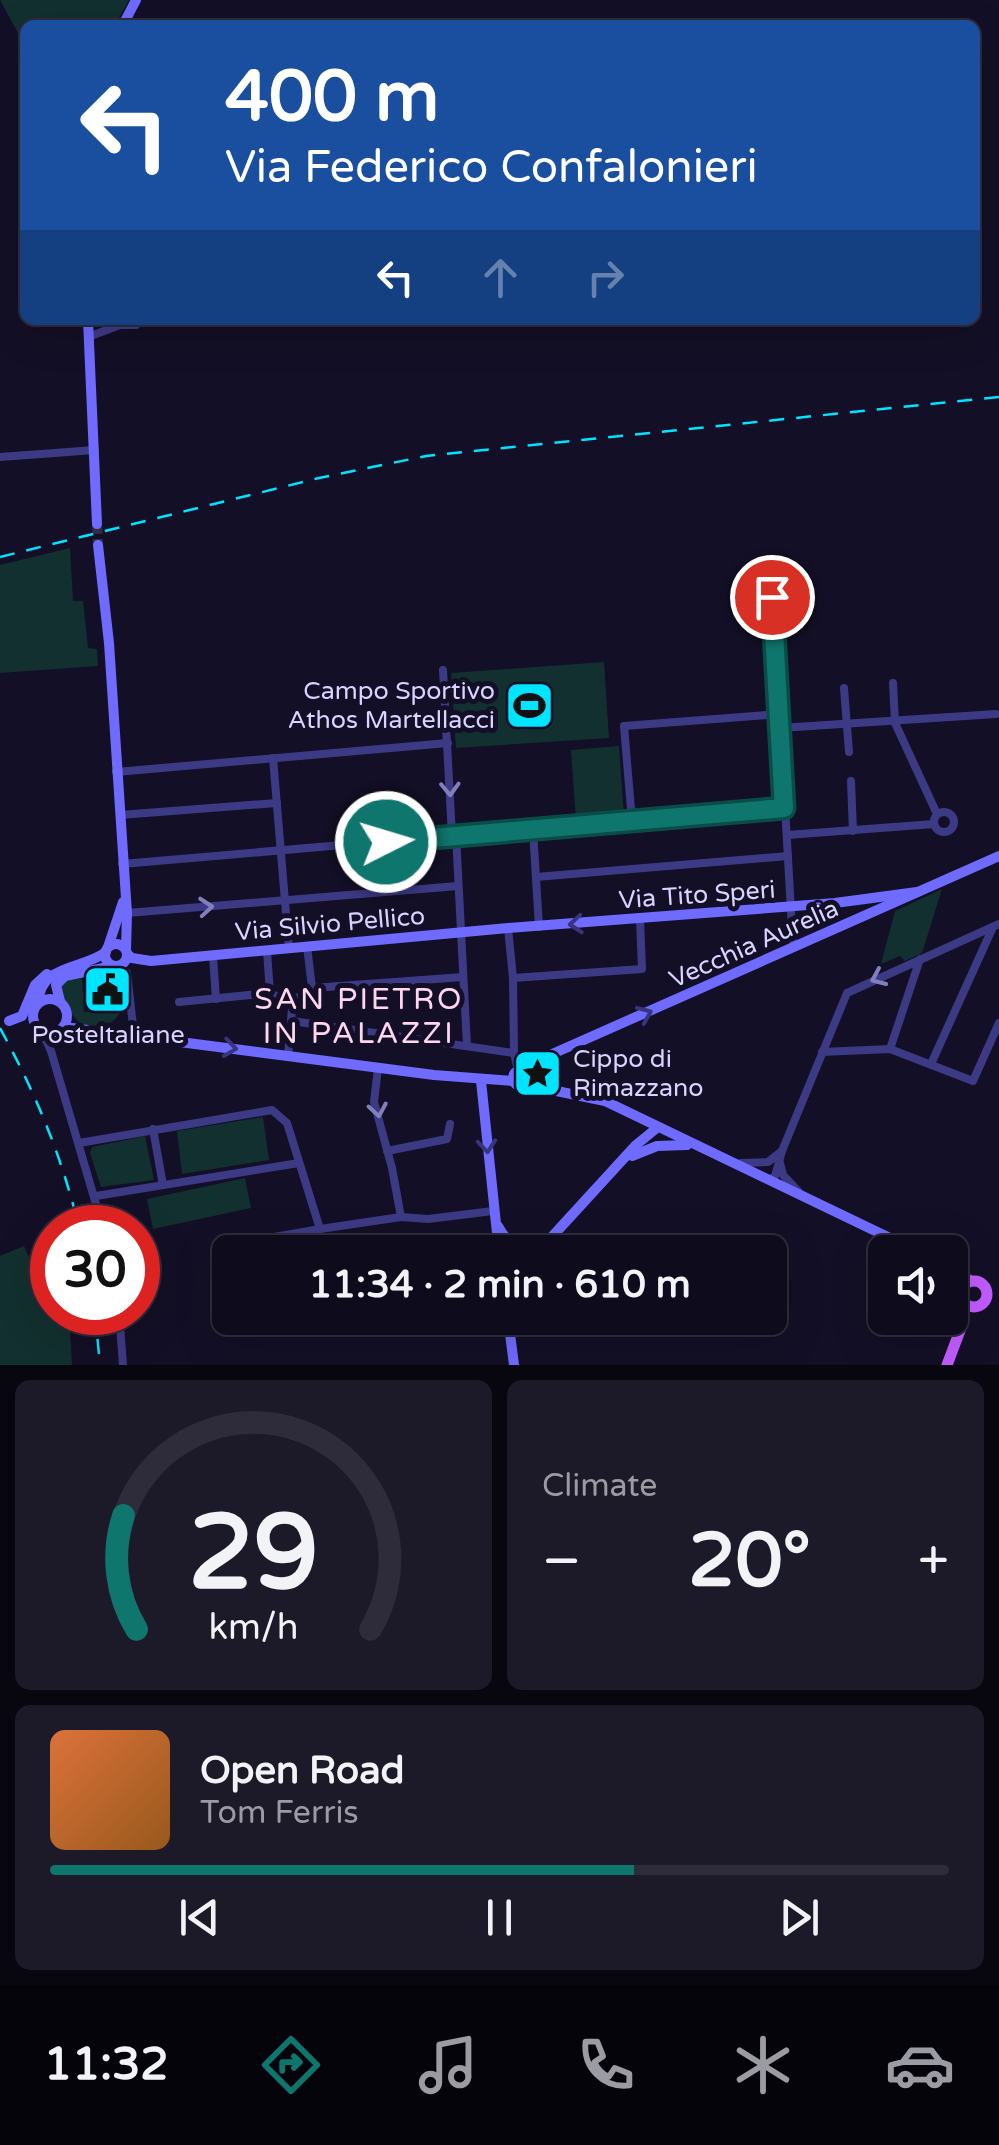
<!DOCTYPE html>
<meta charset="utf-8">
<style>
body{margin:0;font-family:"Varela Round",sans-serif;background:#1c1929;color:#f1f3f6;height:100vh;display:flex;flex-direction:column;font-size:38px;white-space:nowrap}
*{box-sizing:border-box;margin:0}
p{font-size:32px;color:#9b9ba3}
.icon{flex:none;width:55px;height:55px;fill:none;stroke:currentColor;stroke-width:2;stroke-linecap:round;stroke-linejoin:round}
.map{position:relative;height:1365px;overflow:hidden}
.sheet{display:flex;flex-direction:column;gap:15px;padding:15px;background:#08060f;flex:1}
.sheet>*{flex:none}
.guide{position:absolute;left:20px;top:20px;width:960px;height:305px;border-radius:15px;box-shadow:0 10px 40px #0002,0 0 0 2px #2e2b3b;background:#1a4fa0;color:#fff;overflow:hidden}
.buttons{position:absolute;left:868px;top:1235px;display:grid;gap:20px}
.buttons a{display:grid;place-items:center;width:100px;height:100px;border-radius:15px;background:#0e0b1c;box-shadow:0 10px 40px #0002,0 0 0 2px #2e2b3b;font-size:50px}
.speed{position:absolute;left:30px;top:1205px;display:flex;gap:20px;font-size:50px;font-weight:700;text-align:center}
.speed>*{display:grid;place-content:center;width:130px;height:130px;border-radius:50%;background:#0e0b1c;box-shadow:0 10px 40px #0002,0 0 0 2px #2e2b3b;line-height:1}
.speed .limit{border:15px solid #d22;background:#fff;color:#111}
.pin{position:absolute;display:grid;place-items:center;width:85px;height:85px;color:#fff;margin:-42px;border:5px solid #fff;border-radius:50%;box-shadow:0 2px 10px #0007}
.me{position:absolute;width:110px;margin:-55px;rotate:85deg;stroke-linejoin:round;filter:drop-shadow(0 0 8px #0008)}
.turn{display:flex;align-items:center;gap:35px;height:210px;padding:0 40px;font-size:45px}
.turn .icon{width:130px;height:130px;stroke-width:2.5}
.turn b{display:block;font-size:70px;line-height:85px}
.lanes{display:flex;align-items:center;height:95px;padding:0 40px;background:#0003;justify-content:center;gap:50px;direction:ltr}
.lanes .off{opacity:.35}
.big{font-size:75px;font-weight:700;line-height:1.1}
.sheet .tile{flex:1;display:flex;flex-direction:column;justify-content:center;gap:15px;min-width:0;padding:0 35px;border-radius:15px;background:#1c1929}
.sheet .dial{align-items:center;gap:0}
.dial svg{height:260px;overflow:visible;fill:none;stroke:#2e2b3b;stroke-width:7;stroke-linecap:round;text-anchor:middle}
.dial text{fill:#f1f3f6;stroke:none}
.song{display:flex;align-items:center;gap:30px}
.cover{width:120px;height:120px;border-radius:15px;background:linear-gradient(135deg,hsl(20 70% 55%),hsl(30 70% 35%))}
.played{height:10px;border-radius:5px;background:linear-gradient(90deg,#0f766e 65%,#2e2b3b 65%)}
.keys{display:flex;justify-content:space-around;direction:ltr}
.heat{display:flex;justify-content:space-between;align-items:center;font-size:55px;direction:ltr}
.sheet .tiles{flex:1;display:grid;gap:15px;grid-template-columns:1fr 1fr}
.tile:last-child{grid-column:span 2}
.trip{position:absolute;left:212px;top:1235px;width:575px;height:100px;border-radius:15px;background:#0e0b1c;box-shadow:0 10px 40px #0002,0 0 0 2px #2e2b3b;font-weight:700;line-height:100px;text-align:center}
.tabs{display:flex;height:160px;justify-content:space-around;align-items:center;background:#06040b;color:#9b9ba3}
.tabs .icon{width:70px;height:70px}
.tabs .current{color:#0f766e}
.tabs b{font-size:45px;color:#f1f3f6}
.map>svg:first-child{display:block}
</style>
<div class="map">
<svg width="999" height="1365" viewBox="0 0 999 1365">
<rect width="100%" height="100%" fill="#130f26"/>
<g fill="#12302f">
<path d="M0,0H129L115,25H25V46Z"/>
<path d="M70,548L73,601H83L88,648L97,649L98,666L0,673V565Z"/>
<path d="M604,662L609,738L456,748L451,673Z"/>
<path d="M619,746L624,816L576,820L571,750Z"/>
<path d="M942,889L922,953L905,961L900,956L881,964L895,911Z"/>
<path d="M82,977L84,1012L122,1010C96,1051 63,1017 61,983L64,979Z"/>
<path d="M263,1117L269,1160L182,1174L177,1131Z"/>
<path d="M145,1136L154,1180L101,1187L90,1153L92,1147Z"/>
<path d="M245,1178L251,1208L153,1229L147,1199Z"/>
<path d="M24,1246L39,1279L52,1274V1312L69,1313L72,1365H0V1256Z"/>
</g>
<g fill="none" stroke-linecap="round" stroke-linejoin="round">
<path stroke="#312d47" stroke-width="10" stroke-dasharray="10 5" stroke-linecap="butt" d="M97,524L98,545"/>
<g stroke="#3d3a85" stroke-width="8">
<path d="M104,320L120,325"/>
<path d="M88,337L120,325H136V320"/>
<path d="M0,457L95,450"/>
<path d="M773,597L793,946"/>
<path d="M443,670L452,836"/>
<path d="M893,683L895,723L937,814"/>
<path d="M844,688L849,752"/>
<path d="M780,728L996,714"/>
<path d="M273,758L289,949"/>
<path d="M116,772L448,743"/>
<path d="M851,781L853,831"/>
<circle cx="944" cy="822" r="10"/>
<path d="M120,815L277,803"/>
<path d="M632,821L624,726L780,714"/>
<path d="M533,830L539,927"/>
<path d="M456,835L467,1046"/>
<path d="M787,835L934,824"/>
<path d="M122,864L784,807"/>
<path d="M536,877L788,856"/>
<path d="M127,913L458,886"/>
<path d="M508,928L513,978L514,1053L518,1070"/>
<path d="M267,951L270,993C280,999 299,999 309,995L312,988L307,946"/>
<path d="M213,956L216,999"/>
<path d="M100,970L127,973L134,1035"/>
<path d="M513,978L642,969L640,919"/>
<path d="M312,988L463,977"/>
<path d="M179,1002L270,993"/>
<path d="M292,1021L514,1053"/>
<path d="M42,1031L51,1051L103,1228"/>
<path d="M890,1049L920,959"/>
<path d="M822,1052L890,1049L973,1081L999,1023"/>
<path d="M288,1056L293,997"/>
<path d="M931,1064L993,927"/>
<path d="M378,1068L374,1102L392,1168L401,1217"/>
<path d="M153,1129L163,1185"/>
<path d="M79,1143L272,1110L287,1123L320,1229L401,1217L428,1219L493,1211"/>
<path d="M387,1151L447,1139L450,1124"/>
<path d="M741,1163L768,1162L782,1151"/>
<path d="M780,1163L783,1175L799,1192"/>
<path d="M769,1180L775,1176L782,1151L847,993L999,924"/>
<path d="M96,1196L299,1163"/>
<path d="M263,1239L320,1229"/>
<path d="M119,1312L123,1365"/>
</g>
<g stroke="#6f6bff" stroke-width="10">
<path d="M123,25L136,0"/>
<path d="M88,320L97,524"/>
<path d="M98,545L109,643L127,913L126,950"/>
<circle cx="116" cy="955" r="11"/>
<path d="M108,947L123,902"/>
<path d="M127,954L132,958L151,961L508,928L835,903L917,892"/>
<circle cx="50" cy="1016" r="17"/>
<path d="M60,1001L56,985L65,976L113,966"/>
<path d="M38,1003C40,964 82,970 106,952"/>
<path d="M9,1021L22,1016L35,985L47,974"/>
<path d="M64,1027L434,1075L513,1081"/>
<circle cx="521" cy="1078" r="8"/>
<path d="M528,1072L541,1059L999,856"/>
<path d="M481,1081L499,1252"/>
<path d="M529,1081L537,1087L605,1101L919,1252"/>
<path d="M632,1156L657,1146L687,1145"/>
<path d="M498,1226C508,1245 524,1255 544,1244"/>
<path d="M538,1252L636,1145L658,1127"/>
<path d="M950,1270L961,1293"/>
<path d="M951,1270L972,1281"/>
<path d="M508,1318L514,1365"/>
</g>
<g stroke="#c25bff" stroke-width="11">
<circle cx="974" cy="1294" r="13"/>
<path d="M947,1365L964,1320"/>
</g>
<g stroke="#00e5ff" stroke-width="2.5" stroke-dasharray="15 12" stroke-linecap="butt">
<path d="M0,557L319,478L426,456L999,397"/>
<path d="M0,1028C35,1092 62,1156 79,1228"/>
<path d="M95,1312L100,1365"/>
</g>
</g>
<defs><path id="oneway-chevron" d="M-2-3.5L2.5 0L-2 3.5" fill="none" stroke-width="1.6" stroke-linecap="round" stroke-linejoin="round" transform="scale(2.5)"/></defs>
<g stroke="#837fbc">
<use href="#oneway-chevron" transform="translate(450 789) rotate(88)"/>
<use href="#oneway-chevron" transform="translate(206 907) rotate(-5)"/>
<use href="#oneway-chevron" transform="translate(878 978) rotate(156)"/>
<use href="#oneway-chevron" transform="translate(378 1110) rotate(80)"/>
</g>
<g stroke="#38347d">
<use href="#oneway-chevron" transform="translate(576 924) rotate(175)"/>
<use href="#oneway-chevron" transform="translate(645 1014) rotate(-23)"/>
<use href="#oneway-chevron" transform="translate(230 1048) rotate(8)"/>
<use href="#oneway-chevron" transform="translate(487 1146) rotate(85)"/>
</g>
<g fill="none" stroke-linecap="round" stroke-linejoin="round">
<defs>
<path id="route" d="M386,842L784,808L772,597"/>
</defs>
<use href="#route" stroke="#0a4d48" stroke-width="25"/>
<use href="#route" stroke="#0f766e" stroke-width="18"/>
</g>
<defs>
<symbol id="stadium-square" viewBox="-11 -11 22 22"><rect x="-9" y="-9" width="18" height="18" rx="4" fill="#00e5ff" stroke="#130f26"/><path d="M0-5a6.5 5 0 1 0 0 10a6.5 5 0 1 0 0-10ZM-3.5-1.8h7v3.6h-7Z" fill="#111"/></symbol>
<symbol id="civic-square" viewBox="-11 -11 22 22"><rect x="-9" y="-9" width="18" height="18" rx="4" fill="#00e5ff" stroke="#130f26"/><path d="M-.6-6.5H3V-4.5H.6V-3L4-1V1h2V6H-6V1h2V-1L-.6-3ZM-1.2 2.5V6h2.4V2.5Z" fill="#111"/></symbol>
<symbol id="sight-square" viewBox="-11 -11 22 22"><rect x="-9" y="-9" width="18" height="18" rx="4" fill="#00e5ff" stroke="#130f26"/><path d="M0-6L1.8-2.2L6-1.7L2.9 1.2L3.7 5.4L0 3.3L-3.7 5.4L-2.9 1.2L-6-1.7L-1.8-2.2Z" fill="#111"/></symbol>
</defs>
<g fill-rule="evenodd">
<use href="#stadium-square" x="502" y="678" width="55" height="55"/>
<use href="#civic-square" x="80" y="962" width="55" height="55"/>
<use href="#sight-square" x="510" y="1046" width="55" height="55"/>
</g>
<g text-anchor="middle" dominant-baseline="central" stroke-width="10" stroke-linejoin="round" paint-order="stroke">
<g font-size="25" fill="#d9d4ff" stroke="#130f26" text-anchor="end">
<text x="495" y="691">Campo Sportivo<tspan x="495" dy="29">Athos Martellacci</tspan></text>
<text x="108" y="1035" text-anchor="middle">PosteItaliane</text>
<text x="573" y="1059" text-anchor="start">Cippo di<tspan x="573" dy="29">Rimazzano</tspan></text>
</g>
<g font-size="25" fill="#d9d4ff" stroke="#130f26">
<text transform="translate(697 895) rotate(-4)">Via Tito Speri</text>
<text transform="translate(330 924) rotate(-5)">Via Silvio Pellico</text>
<text transform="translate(754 944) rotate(-24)">Vecchia Aurelia</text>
</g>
<g font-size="30" letter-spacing="2.5" fill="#ffd6f0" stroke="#130f26">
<text x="359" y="999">SAN PIETRO<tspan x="359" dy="34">IN PALAZZI</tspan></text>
</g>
</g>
</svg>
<div class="buttons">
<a><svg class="icon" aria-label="sound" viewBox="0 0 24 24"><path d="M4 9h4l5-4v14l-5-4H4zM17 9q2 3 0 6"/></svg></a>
</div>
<div class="speed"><div class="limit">30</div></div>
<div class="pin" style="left:772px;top:597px;background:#d93025"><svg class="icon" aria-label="arrive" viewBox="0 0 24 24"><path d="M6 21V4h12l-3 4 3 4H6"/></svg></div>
<svg class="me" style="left:386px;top:842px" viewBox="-20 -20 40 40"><circle r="17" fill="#0f766e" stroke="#fff" stroke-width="3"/><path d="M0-11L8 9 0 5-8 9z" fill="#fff"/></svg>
<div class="trip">11:34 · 2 min · 610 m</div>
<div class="guide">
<div class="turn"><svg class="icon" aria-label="left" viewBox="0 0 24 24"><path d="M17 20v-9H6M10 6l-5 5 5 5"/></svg><div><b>400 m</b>Via Federico Confalonieri</div></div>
<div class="lanes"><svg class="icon" aria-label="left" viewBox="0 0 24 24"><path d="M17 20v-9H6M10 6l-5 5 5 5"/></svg><svg class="icon off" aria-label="ahead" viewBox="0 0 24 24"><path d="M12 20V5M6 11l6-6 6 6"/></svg><svg class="icon off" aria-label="right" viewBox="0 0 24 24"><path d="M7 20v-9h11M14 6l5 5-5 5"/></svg></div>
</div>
</div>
<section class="sheet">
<div class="tiles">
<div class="tile dial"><svg viewBox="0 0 100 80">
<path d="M14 69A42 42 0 1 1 86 69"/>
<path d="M14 69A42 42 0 0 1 10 34" stroke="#0f766e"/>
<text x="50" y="56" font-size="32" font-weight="700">29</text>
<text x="50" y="72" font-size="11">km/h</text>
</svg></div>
<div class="tile"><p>Climate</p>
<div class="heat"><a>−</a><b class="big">20°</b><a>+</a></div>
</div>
<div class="tile">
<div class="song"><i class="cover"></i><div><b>Open Road</b><p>Tom Ferris</p></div></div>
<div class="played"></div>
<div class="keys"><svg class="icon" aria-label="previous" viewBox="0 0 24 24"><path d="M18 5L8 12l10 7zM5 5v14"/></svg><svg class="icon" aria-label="pause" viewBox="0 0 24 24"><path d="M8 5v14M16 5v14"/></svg><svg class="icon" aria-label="next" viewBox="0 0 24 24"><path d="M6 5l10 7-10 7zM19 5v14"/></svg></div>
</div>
</div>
</section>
<nav class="tabs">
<b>11:32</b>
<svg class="icon current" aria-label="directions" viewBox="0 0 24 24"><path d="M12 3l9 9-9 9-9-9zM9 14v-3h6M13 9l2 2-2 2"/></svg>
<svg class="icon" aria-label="music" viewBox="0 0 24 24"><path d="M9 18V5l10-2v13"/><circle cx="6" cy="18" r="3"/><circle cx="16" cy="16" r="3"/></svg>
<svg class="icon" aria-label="phone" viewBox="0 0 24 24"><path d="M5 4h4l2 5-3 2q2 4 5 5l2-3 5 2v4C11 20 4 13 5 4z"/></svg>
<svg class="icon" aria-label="climate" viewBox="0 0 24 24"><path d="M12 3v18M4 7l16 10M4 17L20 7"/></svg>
<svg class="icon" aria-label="car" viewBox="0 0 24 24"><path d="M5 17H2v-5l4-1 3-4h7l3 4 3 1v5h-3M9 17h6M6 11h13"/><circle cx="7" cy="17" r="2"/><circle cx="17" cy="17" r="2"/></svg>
</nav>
